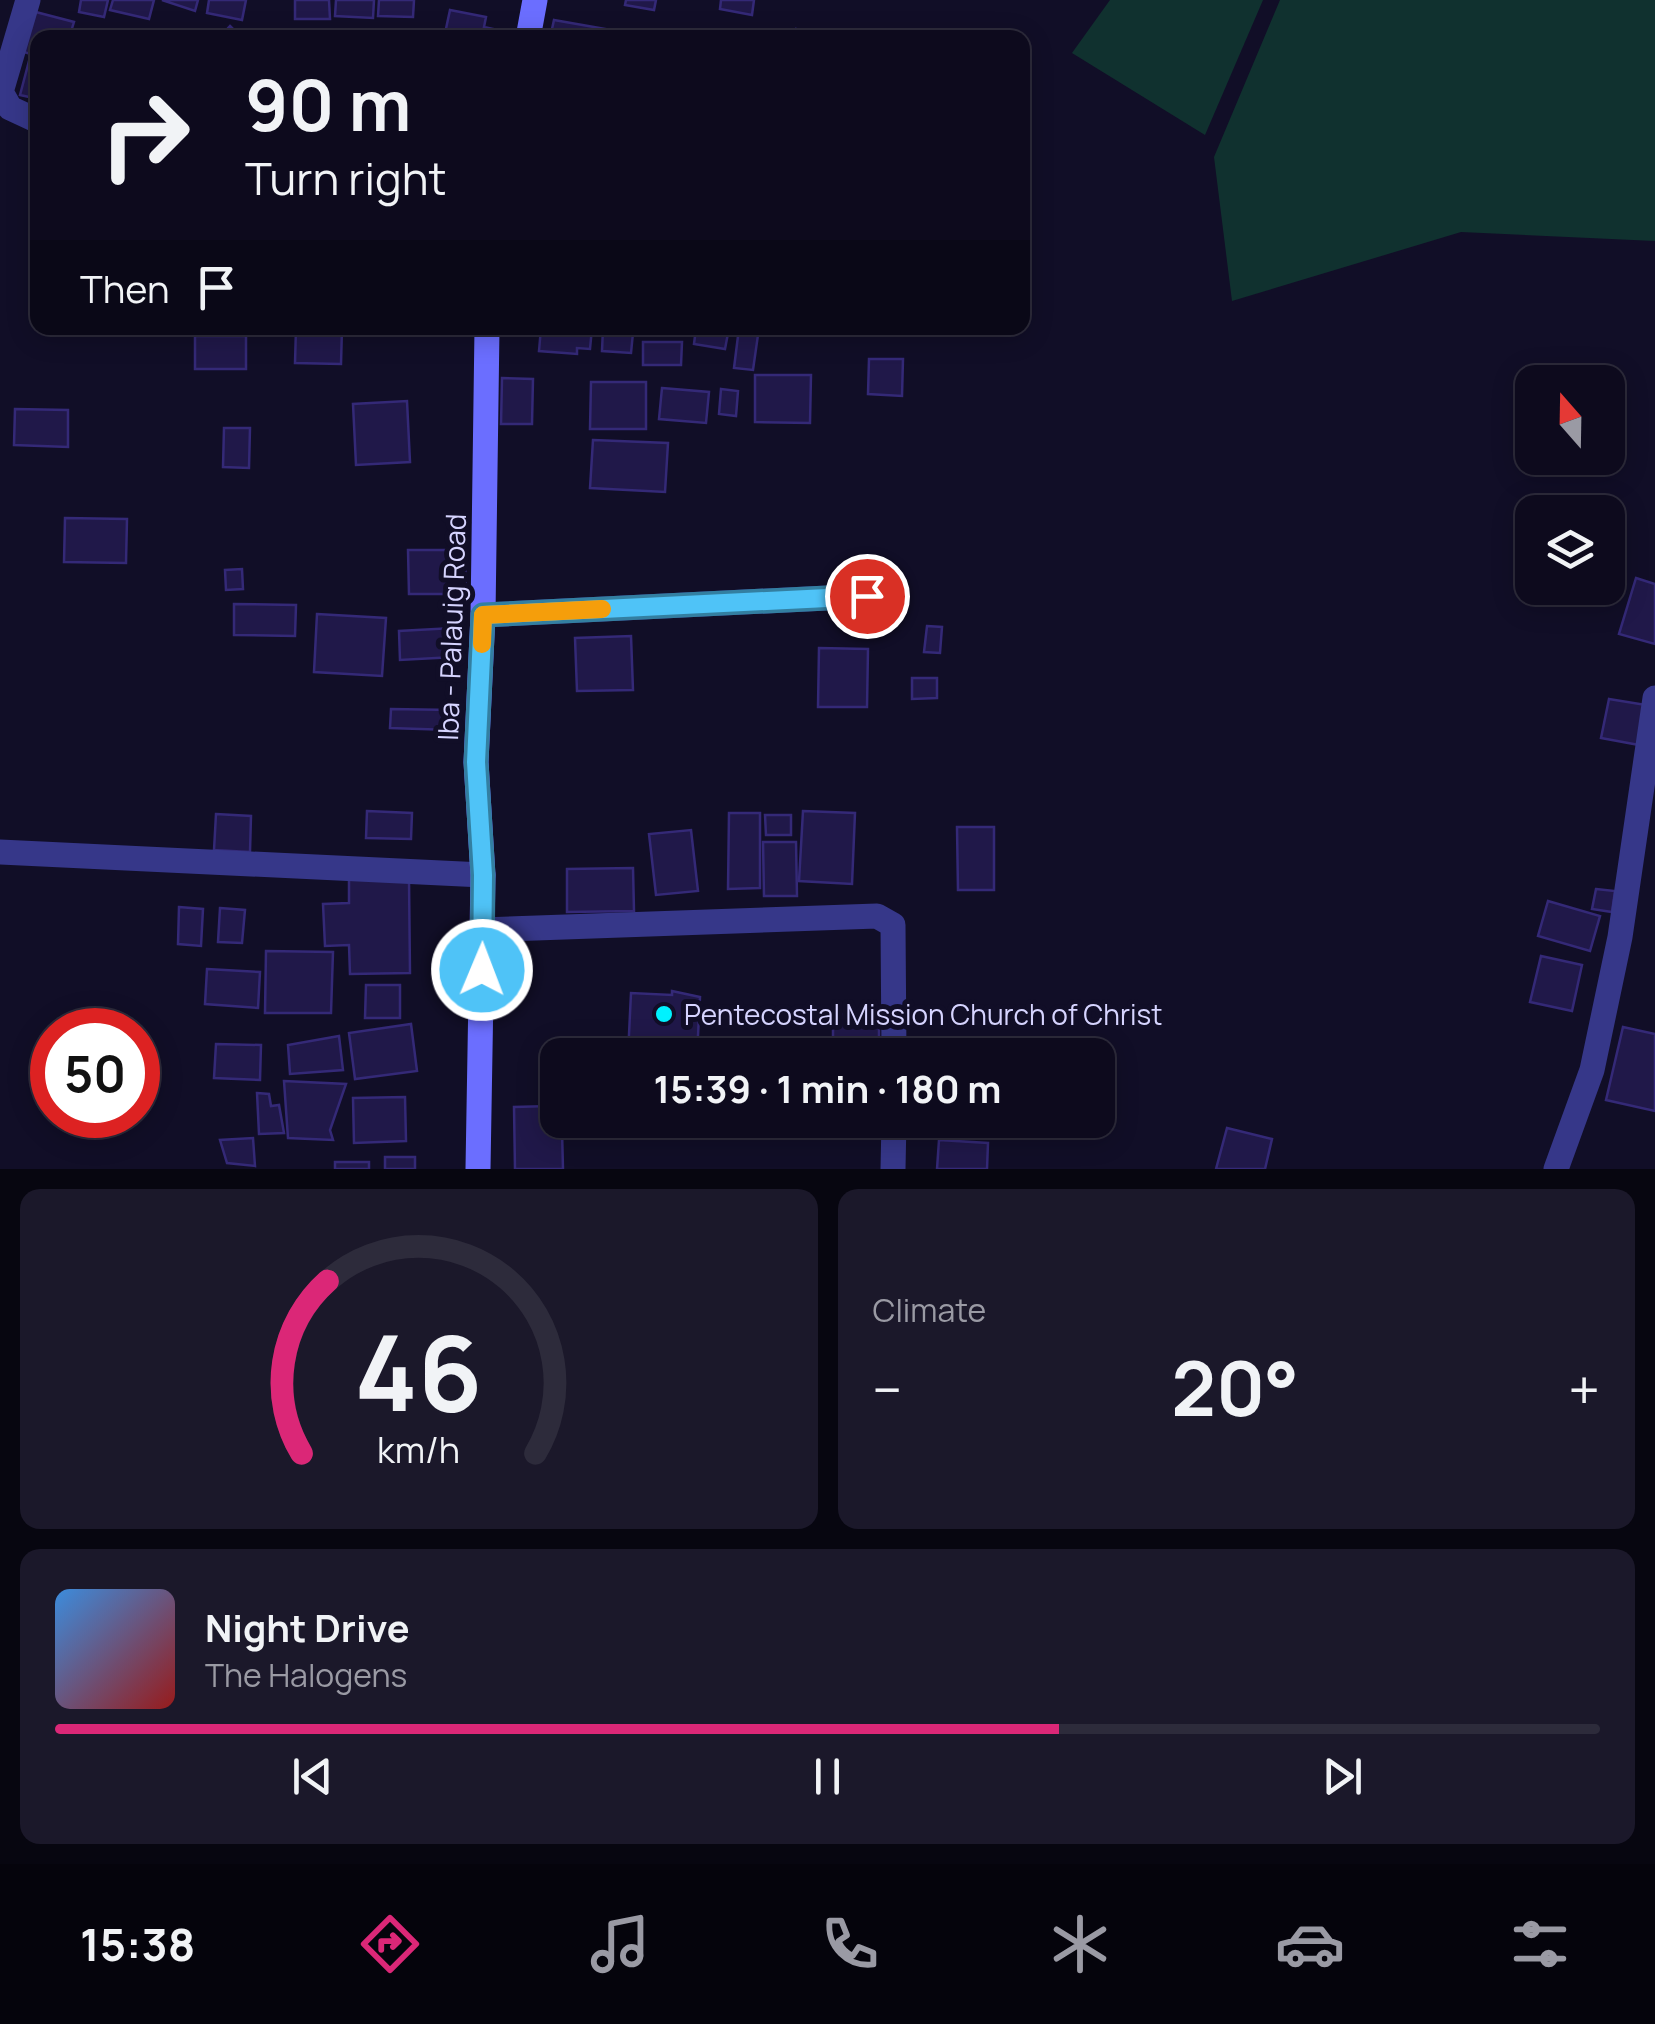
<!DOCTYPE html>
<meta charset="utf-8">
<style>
body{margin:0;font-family:Manrope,sans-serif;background:#1b182a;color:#f1f3f6;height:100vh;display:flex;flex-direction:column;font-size:38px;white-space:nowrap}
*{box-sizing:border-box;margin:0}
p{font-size:32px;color:#9a9aa4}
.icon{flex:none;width:55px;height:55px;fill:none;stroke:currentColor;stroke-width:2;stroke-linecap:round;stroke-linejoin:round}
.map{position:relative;height:1169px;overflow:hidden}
.side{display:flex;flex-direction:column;gap:20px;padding:20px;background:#070610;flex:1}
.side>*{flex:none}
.banner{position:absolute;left:30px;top:30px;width:1000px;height:305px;border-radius:20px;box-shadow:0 5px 25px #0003,0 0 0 2px #2d2b3b;background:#0d0a1d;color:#f1f3f6;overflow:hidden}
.needle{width:65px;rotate:340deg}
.buttons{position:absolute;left:1515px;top:365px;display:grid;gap:20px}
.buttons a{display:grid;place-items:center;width:110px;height:110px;border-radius:20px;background:#0d0a1d;box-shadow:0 5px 25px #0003,0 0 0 2px #2d2b3b;font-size:50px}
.speed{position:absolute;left:30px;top:1008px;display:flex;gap:20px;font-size:50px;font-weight:700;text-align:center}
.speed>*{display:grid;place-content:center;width:130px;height:130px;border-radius:50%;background:#0d0a1d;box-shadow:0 5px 25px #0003,0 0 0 2px #2d2b3b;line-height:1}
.speed .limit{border:15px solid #d22;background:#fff;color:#111}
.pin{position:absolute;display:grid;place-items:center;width:85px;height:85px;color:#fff;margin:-42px;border:5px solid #fff;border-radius:50%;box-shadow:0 2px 10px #0007}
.me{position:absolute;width:110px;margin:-55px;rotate:1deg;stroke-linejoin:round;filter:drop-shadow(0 0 8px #0008)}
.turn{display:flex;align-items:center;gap:35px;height:210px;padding:0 50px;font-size:45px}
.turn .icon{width:130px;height:130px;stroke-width:2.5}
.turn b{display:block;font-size:70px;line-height:85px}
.then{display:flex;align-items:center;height:95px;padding:0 50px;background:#0003;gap:20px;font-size:38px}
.big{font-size:75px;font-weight:700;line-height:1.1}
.side .tile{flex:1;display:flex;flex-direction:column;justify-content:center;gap:15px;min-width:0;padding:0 35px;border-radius:20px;background:#1b182a}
.side .dial{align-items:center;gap:0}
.dial svg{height:260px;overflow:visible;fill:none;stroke:#2d2b3b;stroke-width:7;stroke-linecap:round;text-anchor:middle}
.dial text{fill:#f1f3f6;stroke:none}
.song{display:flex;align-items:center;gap:30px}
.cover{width:120px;height:120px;border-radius:15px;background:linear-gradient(135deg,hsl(210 70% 55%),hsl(0 70% 35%))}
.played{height:10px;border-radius:5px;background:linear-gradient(90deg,#db2777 65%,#2d2b3b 65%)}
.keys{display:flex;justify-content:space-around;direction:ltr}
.heat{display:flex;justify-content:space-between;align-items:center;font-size:55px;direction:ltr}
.side .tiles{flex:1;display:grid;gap:20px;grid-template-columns:1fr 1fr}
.tile:last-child{grid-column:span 2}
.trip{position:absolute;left:540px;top:1038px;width:575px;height:100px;border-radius:20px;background:#0d0a1d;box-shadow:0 5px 25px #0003,0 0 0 2px #2d2b3b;font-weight:700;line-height:100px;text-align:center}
.tab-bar{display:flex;height:160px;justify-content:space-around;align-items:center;background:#05040c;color:#9a9aa4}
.tab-bar .icon{width:70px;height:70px}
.tab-bar .on{color:#db2777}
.tab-bar b{font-size:45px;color:#f1f3f6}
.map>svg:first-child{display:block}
</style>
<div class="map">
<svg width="1655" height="1169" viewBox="0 0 1655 1169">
<rect width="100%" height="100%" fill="#110e27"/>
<g fill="#10312f">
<path d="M1110,0H1263L1205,135L1072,53Z"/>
<path d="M1280,0H1655V241L1461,232L1232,301L1214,157Z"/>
</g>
<g fill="#201849" stroke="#342977" stroke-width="2.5">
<path d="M81,0H108L104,17L79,12Z"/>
<path d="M113,0H154L149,19L110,10Z"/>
<path d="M162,0H198L195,11Z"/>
<path d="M209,0H246L242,20L207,13Z"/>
<path d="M295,0H329L330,19H295Z"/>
<path d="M336,0H374L373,18L335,16Z"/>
<path d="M379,0H414L413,17L378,16Z"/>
<path d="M626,0H656L654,10L625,5Z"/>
<path d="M721,0H754L752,15L720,9Z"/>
<path d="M450,10L486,17L484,27L493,29L491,38H444Z"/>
<path d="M32,11L74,22L69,38H38V56L20,51Z"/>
<path d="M554,20L611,30L609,38H550Z"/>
<path d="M230,26L242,38H219Z"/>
<path d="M796,29L825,35L824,38H794Z"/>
<path d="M619,31L646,38H617Z"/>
<path d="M909,31L946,37L908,38Z"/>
<path d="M186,32V38H142V33Z"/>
<path d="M29,61L38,63V99L20,95Z"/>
<path d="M296,328H342L341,364L295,363Z"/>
<path d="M541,328H592L590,349L577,348V354L539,351Z"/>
<path d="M603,328H647L646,334L633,333L631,353L602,351Z"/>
<path d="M696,328H729L725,349L694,344Z"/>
<path d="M739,328H759L753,370L734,368Z"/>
<rect x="195" y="336" width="51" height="33"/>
<path d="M643,342H682L681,365H643Z"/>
<path d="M869,359H903L902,396L868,394Z"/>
<path d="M755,375H811L810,423L755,422Z"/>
<path d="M502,378L533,379L532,424H501Z"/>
<path d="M591,382H646V429H590Z"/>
<path d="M662,388L709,392L706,423L659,419Z"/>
<path d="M721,389L738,391L736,416L719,414Z"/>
<path d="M407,401L410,462L356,465L353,404Z"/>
<path d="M15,409L68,410V447L14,445Z"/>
<path d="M224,428H250L249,468L223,467Z"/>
<path d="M593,440L668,443L665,492L590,488Z"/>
<path d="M65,518L127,519L126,563L64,562Z"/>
<path d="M408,550H465L466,594H409Z"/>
<path d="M242,569L243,589L226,590L225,570Z"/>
<path d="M1636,578L1655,584V644L1619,634Z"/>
<path d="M234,604L296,605L295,636L234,635Z"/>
<path d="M317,614L386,618L382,676L314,672Z"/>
<path d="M927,626L942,627L940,653L924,652Z"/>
<path d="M453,628L454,657L400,660L399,631Z"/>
<path d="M631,636L633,690L577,691L575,638Z"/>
<path d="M819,648L868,649L867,707H818Z"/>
<path d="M912,678H937V698L912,699Z"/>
<path d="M1609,699L1646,705L1639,745L1601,738Z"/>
<path d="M391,709L452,710L451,730L390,728Z"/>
<path d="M367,811L412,813L411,839L366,838Z"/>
<path d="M803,811L855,813L852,884L799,881Z"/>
<path d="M729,813H760V888L728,889Z"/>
<path d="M216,814L251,816L250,852L214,850Z"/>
<path d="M765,815H791V835H766Z"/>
<path d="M957,827H994V890H958Z"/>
<path d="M691,830L698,891L656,895L649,834Z"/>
<path d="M763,842H796L797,896H764Z"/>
<path d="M633,868L634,911L567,912V869Z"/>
<path d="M349,879H409L410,973L350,974L349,945L325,946L323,904L349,903Z"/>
<path d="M1596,889L1615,891L1612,912L1592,909Z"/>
<path d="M1548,901L1600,916L1590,951L1538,936Z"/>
<path d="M179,907L203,909L201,946L178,944Z"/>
<path d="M220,908L245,910L242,943L218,942Z"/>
<path d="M266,951L333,952L331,1013H265Z"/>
<path d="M1541,956L1582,965L1572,1011L1530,1002Z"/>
<path d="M207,969L260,972L258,1008L205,1004Z"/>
<path d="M366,985H400V1018H365Z"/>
<path d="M672,991L700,997L697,1055H628L631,993L672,995Z"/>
<rect x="833" y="1014" width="46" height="41"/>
<path d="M411,1024L417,1071L355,1079L349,1033Z"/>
<path d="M1623,1027L1655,1034V1111L1606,1100Z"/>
<path d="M339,1036L343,1070L290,1074L288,1045Z"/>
<rect x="1024" y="1040" width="35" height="15"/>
<path d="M216,1044L261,1045L260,1080L214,1078Z"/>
<path d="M284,1081L346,1084L330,1130L333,1140L288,1138Z"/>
<path d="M257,1093L269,1094L271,1106L279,1105L284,1133L259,1134Z"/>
<path d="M405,1097L406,1141L354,1143L353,1098Z"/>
<path d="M550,1106V1131L562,1130L563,1169H515L514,1107Z"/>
<path d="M937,1120H980L979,1128L936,1125Z"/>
<path d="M1227,1128L1272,1139L1265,1169H1216Z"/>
<path d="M253,1138L255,1166L227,1163L220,1140Z"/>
<path d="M939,1140L988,1143L987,1169H937Z"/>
<rect x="385" y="1157" width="30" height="12"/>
<rect x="335" y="1162" width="34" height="7"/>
</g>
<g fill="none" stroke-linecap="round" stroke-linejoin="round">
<g stroke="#363789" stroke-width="25">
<path d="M28,0L1,92L10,108L38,121"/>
<path d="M483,615L867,596"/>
<path d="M0,852L483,875"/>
<path d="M482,930L877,916L893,925L894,1055"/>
<path d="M893,1169L894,1120"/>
<path d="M1556,1169L1592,1070L1620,937L1655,698"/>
</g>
<g stroke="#6b6eff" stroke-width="25">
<path d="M528,38L535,0"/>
<path d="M478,1169L483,875L476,762L483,615L487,328"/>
</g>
</g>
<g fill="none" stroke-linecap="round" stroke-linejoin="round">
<defs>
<path id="route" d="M482,970L483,875L476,762L483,615L867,596"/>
</defs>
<use href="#route" stroke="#337fa1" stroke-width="25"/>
<use href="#route" stroke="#4fc3f7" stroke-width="18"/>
<path stroke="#f59e0b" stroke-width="18" d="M482,644L483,615L602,609"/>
</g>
<circle fill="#00f2ff" stroke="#110e27" stroke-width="4" cx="664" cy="1014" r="10"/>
<g text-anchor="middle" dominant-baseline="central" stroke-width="10" stroke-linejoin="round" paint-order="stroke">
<g font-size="28" fill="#d6d4ff" stroke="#110e27">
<text transform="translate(451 627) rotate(-88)">Iba - Palauig Road</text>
</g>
<g font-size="28" fill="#d6d4ff" stroke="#110e27" text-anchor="start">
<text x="684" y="1014">Pentecostal Mission Church of Christ</text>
</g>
</g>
</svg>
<div class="buttons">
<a><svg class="needle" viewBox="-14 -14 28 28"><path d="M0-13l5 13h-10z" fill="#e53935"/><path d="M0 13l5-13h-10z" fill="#9a9aa4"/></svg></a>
<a><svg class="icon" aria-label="layers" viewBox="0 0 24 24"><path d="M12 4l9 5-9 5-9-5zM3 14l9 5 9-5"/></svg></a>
</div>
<div class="speed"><div class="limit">50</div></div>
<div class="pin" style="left:867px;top:596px;background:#d93025"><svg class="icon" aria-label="arrive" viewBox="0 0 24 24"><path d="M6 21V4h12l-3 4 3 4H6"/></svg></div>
<svg class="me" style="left:482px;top:970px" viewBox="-20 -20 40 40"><circle r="17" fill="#4fc3f7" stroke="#fff" stroke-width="3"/><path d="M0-11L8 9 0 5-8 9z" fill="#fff"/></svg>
<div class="trip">15:39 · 1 min · 180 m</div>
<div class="banner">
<div class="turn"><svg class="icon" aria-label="right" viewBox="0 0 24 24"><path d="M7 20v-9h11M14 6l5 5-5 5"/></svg><div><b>90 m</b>Turn right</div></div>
<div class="then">Then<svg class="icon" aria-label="arrive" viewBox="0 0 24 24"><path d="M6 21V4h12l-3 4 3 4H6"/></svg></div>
</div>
</div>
<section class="side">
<div class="tiles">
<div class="tile dial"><svg viewBox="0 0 100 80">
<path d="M14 69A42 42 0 1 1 86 69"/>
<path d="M14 69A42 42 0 0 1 22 16" stroke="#db2777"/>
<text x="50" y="56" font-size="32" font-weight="700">46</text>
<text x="50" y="72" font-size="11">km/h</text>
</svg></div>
<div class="tile"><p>Climate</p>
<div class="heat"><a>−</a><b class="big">20°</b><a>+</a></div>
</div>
<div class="tile">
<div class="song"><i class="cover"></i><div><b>Night Drive</b><p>The Halogens</p></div></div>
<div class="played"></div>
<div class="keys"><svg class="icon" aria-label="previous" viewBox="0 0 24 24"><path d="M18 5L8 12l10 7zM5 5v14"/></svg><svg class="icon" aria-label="pause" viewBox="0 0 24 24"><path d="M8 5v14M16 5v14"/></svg><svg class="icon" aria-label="next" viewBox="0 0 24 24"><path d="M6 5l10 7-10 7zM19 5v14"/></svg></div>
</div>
</div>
</section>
<nav class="tab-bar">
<b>15:38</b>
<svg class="icon on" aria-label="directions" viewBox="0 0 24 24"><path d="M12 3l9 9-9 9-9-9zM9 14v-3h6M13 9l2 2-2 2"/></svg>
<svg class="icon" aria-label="music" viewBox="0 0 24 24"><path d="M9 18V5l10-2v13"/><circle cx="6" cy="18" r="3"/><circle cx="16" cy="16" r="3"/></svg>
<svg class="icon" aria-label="phone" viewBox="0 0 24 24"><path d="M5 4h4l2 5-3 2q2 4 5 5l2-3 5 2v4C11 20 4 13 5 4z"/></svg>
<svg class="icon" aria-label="climate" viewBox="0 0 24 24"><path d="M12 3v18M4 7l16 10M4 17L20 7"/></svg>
<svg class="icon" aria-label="car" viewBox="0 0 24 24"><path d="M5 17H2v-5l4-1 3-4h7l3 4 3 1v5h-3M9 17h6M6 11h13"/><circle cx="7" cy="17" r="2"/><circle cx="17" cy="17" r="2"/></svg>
<svg class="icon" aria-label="filters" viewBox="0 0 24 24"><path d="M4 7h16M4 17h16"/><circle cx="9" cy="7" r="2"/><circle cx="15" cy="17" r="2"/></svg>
</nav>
